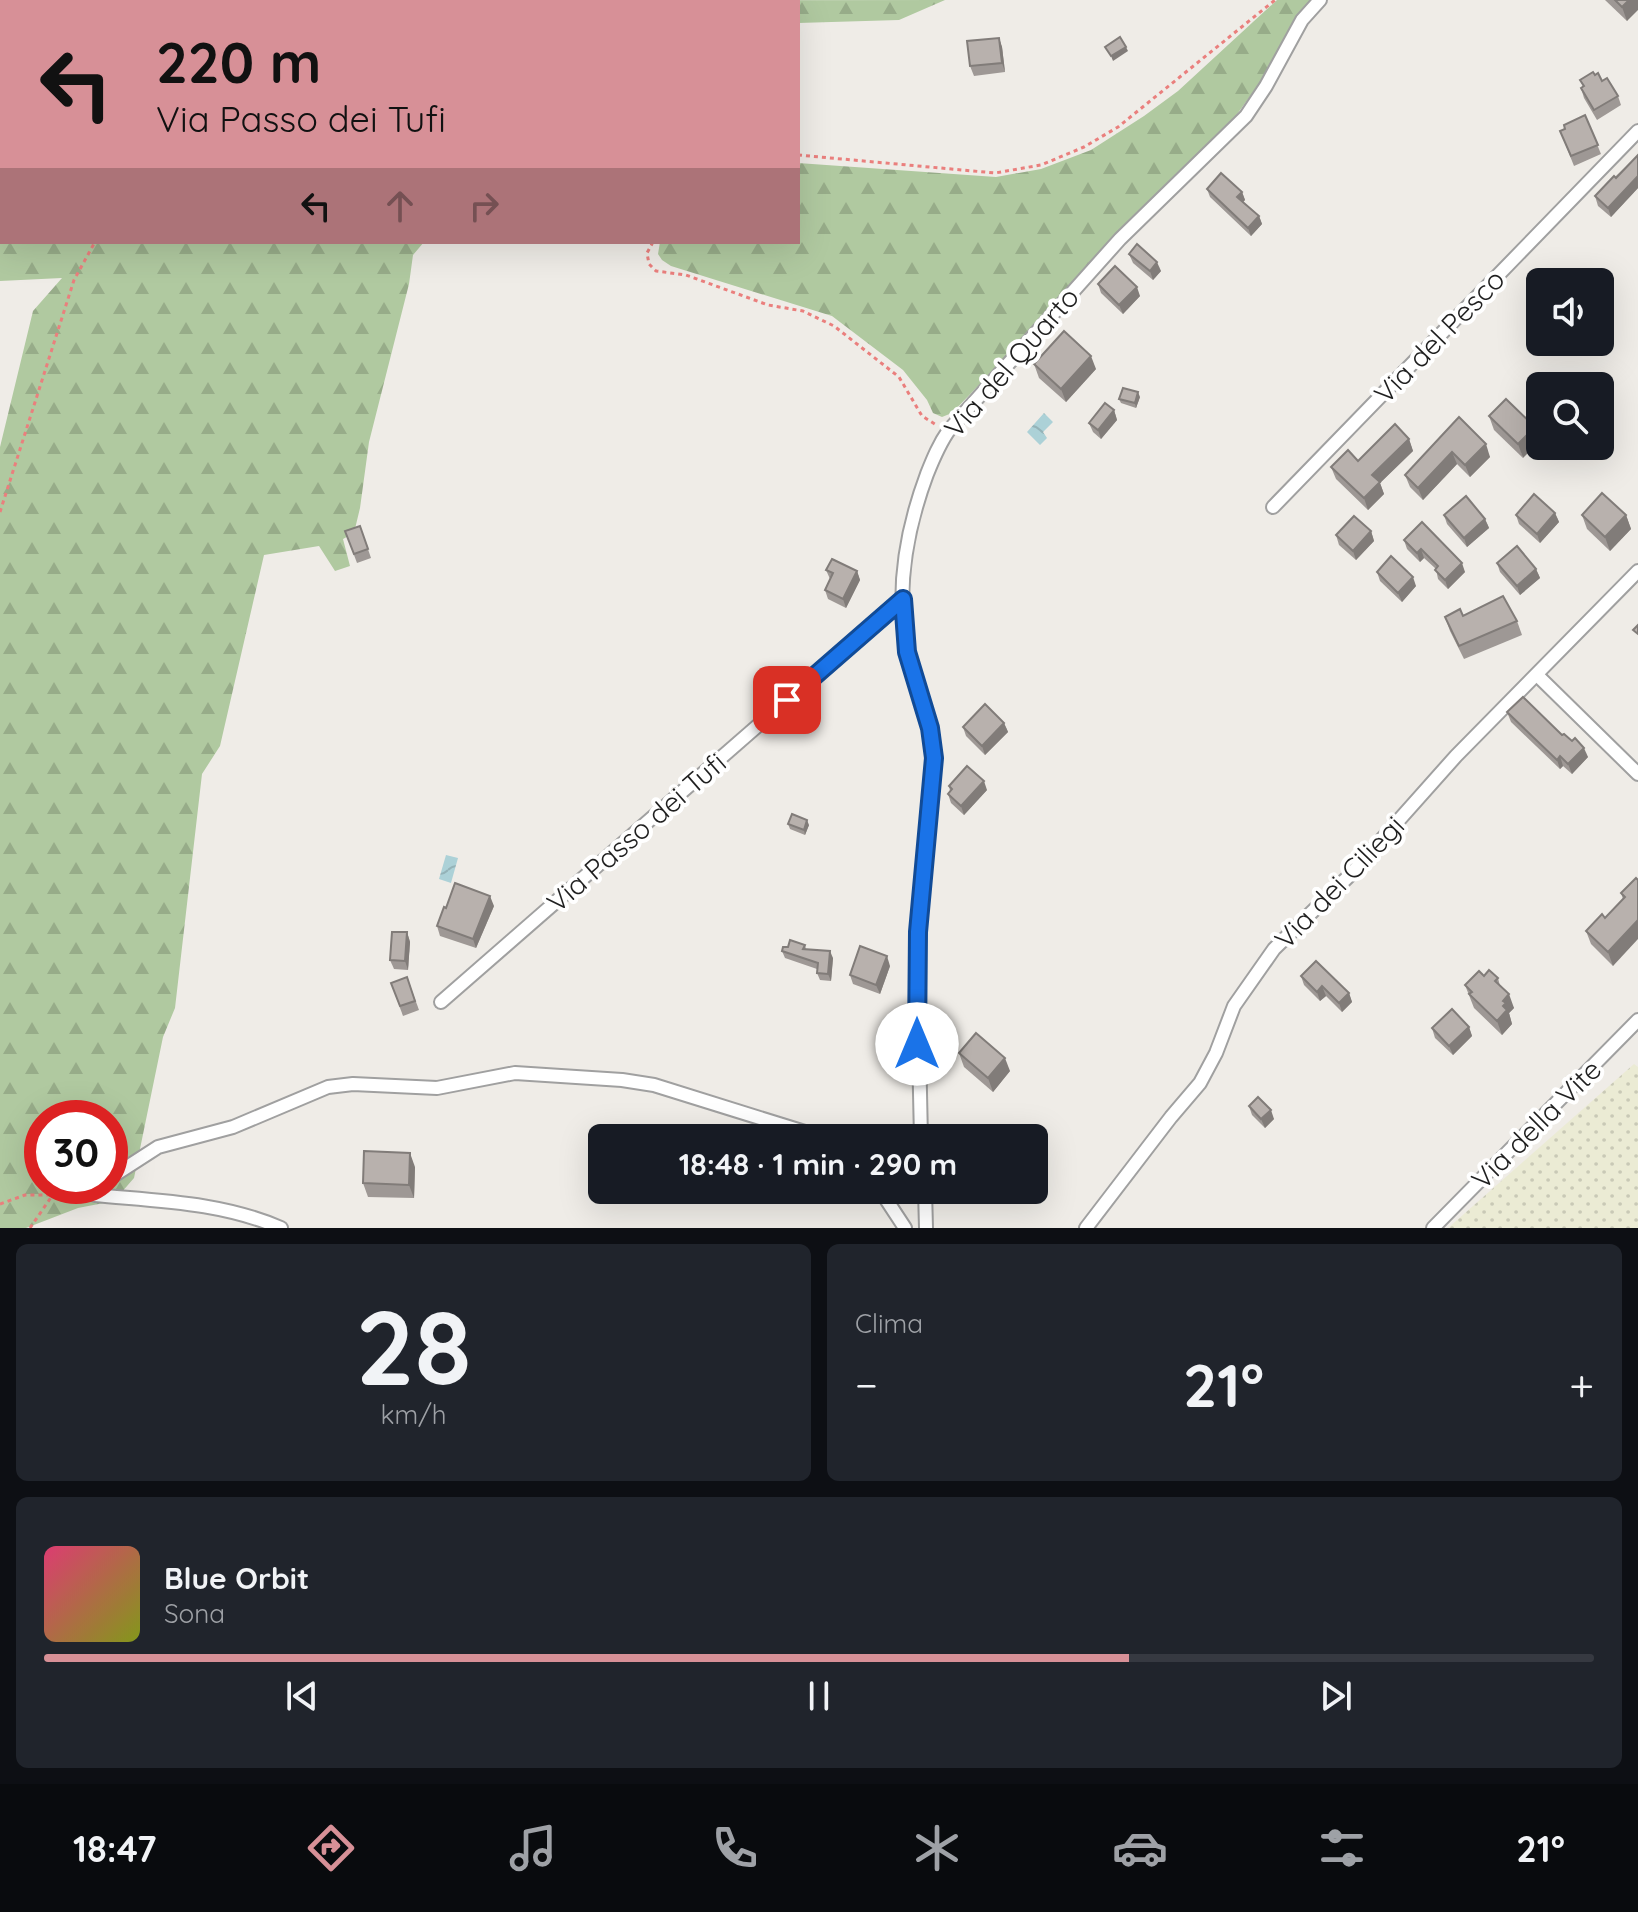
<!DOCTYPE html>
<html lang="it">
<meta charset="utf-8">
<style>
body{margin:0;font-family:Quicksand,sans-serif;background:#20242c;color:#f1f3f6;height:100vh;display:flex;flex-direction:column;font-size:30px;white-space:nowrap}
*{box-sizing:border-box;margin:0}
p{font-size:26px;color:#9ea1a6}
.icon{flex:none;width:44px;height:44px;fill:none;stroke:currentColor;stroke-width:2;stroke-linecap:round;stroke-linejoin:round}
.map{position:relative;height:1228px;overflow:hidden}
.panel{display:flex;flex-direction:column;gap:16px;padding:16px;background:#0d0f14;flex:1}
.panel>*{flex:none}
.hud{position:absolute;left:0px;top:0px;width:800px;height:244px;box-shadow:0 8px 32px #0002;background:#d79097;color:#111;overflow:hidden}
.controls{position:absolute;left:1526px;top:268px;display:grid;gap:16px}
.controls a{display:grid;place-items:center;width:88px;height:88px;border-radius:12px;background:#171b24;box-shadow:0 8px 32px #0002;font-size:40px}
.speed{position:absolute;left:24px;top:1100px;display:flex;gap:16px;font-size:40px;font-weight:700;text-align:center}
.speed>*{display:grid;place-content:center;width:104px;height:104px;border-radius:50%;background:#171b24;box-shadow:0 8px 32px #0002;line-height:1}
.speed .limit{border:12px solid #d22;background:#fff;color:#111}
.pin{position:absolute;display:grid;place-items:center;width:68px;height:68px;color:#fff;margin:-34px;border-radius:16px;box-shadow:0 4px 12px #0006}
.me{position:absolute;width:88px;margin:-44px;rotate:0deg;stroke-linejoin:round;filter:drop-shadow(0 0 6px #0008)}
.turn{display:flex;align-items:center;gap:28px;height:168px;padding:0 24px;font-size:36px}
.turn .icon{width:104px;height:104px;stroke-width:2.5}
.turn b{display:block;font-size:56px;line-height:68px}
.lanes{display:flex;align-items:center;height:76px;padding:0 24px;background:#0003;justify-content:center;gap:40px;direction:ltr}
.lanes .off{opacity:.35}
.big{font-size:60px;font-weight:700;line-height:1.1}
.panel .tile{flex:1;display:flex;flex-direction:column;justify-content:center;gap:12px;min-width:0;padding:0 28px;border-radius:12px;background:#20242c}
.panel .dial{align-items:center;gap:0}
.dial b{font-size:104px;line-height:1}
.song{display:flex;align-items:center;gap:24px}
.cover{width:96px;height:96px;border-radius:12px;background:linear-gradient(135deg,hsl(340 70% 55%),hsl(70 70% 35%))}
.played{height:8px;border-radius:4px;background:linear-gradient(90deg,#d79097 70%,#363941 70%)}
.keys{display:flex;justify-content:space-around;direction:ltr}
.heat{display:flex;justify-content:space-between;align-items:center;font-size:44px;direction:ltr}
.panel .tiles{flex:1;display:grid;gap:16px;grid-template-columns:1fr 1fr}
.tile:last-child{grid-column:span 2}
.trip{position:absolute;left:588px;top:1124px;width:460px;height:80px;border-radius:12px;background:#171b24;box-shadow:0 8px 32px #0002;font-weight:700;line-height:80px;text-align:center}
.tab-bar{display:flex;height:128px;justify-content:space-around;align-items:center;background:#090b0e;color:#9ea1a6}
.tab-bar .icon{width:56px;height:56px}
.tab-bar .active{color:#d79097}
.tab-bar b{font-size:36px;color:#f1f3f6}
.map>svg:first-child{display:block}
</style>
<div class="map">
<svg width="1638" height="1228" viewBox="0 0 1638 1228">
<defs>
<pattern id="farmland-dots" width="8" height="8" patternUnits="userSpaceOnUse" patternTransform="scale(2)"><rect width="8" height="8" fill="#ebebd4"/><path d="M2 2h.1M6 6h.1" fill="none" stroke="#c9c9b6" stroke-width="1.8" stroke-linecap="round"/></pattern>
<pattern id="forest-firs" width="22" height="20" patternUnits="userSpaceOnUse" patternTransform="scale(2)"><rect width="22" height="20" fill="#b0c9a0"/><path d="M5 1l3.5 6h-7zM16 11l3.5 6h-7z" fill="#97ac89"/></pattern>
<pattern id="water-waves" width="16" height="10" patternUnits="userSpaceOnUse" patternTransform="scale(2)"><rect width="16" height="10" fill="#acd1d7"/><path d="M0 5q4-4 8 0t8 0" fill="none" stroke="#94b3b8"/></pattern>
</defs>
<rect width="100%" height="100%" fill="#efece7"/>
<path fill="url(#farmland-dots)" d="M1634,1064L1638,1067V1228H1448Z"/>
<g fill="url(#forest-firs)" fill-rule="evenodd">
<path d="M945,0L899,20L798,23V2H2V242H424L413,255L409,284L369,442L360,508L354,533L343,539L350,566L335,571L319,546L264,555L220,746L202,774L175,1008L163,1037L134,1178L114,1201L78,1208L26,1228H0V447L33,311L62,278L0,281V1ZM42,1118H110V1186H42Z"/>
<path d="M1277,0H1316L1272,66L1227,128L952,413L942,417L933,413L927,400L903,370L832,316L671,266L662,260L658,254L660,242H798V163L996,177L1041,169L1091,150L1144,116L1178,91Z"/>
</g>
<g fill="url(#water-waves)">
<path d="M1044,413L1053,422L1043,432L1047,438L1040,445L1027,432Z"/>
<path d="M446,855L458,858L451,883L439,879Z"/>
</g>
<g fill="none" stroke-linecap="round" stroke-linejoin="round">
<defs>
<g id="minor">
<path d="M1273,507L1638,131"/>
<path d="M1537,675L1638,774"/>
<path d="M441,1002L903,599"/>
<path d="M921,1138L917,957L934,758C932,723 916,691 908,656C895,594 905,533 927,474C933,459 939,444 949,430L1120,239L1246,116L1266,86L1302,20L1320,0"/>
<path d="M110,1178L158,1147L233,1127L328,1087L353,1084L437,1088L515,1073L622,1080L654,1085L824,1138"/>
<path d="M880,1190L905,1228"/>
<path d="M925,1190L926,1228"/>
<path d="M95,1195C158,1201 221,1202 281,1228"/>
<path d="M1086,1228L1171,1117L1200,1083L1216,1053L1234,1006L1274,949L1350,875L1456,756L1638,571"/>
<path d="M1433,1228L1638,1020"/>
</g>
</defs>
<use href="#minor" stroke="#a0a0a0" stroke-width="16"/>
<g stroke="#ea7f7d" stroke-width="3" stroke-dasharray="4 4" stroke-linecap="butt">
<path d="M485,0L516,2"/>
<path d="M405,2L417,0"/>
<path d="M670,2L677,0"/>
<path d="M0,149L2,148"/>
<path d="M798,155L995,173L1041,165L1084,147L1118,127L1275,0"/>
<path d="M653,242L647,253L649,264L656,271L686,275L768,305L803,311L834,326L899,377L922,416L938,426"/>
<path d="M0,512L74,280L95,242"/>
<path d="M0,1204L25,1195H83"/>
<path d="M30,1228L54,1193"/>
</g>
<use href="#minor" stroke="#fff" stroke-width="12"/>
</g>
<g fill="#9e9895">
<path d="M1605,0H1638L1627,21Z"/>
<path d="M999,38L1002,47L1005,72L974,76L970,66Z"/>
<path d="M1595,75L1618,96L1621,105L1597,120L1584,98L1581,88L1583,87L1580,80Z"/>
<path d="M1585,115L1601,154L1574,166L1560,131Z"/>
<path d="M1638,155V188L1611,217L1598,206L1595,196Z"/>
<path d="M1207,189L1242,192L1245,200L1243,202L1259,216L1262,224L1251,236L1210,197Z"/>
<path d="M1129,254L1161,271L1153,280L1133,263Z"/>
<path d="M1098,284L1140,296L1123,314L1101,293Z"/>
<path d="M1034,364L1096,369L1066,402L1039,378Z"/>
<path d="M1140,397L1136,408L1121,403L1119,399Z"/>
<path d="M1506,399L1523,458L1494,430L1489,416Z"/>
<path d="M1114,410L1117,420L1101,439L1093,432L1089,423Z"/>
<path d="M1459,417L1490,457L1470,477L1457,464L1423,500L1410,487L1405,475Z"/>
<path d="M1409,439L1413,451L1380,483L1384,494L1368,510L1336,479L1331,467L1358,461Z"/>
<path d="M1555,513L1559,522L1540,543L1519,524L1516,515Z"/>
<path d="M1444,515L1485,519L1489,528L1467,547L1447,524Z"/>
<path d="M1582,515H1626L1631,529L1610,551L1587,529Z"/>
<path d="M360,526L371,558L357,563L345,531Z"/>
<path d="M1371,531L1374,541L1356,560L1339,545L1336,535Z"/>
<path d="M1404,540L1465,572L1448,589L1438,579L1436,569L1424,558L1420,562L1407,549Z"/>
<path d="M1497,563L1536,569L1540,578L1520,595L1500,572Z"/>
<path d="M826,570L857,571L860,580L846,608L828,599L825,590L830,579Z"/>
<path d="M1377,572L1416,586L1402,602L1380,581Z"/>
<path d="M1463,616L1517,621L1522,635L1464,659L1450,631L1445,617Z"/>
<path d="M1507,712L1562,735L1588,757L1572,774L1563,766L1560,769L1511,722Z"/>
<path d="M1004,723L1008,732L985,755L966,736L963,727Z"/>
<path d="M949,786L987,790L964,815L951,803L948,794L950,791Z"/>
<path d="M788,824L809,825L805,835L790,829Z"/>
<path d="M1638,880L1613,966L1591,944L1586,931L1605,918L1623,899L1621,893Z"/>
<path d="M494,906L476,948L440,936L437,926Z"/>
<path d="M407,932L410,942L408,970L394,969L390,960Z"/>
<path d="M805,945L806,949L833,958L831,981L820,980L817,973V969L785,958L782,951L788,947Z"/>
<path d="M890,966L880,994L853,984L850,975Z"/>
<path d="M1301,976L1349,993L1352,1002L1342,1012L1326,996L1320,1001L1304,985Z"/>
<path d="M1484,976L1498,978L1500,986L1514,1008L1509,1013L1512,1024L1502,1035L1474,1008L1465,985Z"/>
<path d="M407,977L419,1010L403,1016L391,983Z"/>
<path d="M1469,1027L1472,1036L1453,1055L1435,1038L1432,1028Z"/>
<path d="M959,1053L1010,1071L993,1092L964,1067Z"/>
<path d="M1249,1106L1274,1119L1265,1128L1252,1115Z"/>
<path d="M602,1149V1165L593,1164L592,1160Z"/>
<path d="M415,1167L414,1198L368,1197L363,1183Z"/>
</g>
<g fill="#817c79">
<path d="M1629,0H1638V10L1627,21L1622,7Z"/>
<path d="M999,38L1002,47L1005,72L1002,63Z"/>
<path d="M1126,47L1128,51L1113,61L1111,56Z"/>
<path d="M1638,176V188L1611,217L1608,208Z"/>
<path d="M1242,192L1245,200L1240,205L1237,197Z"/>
<path d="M1259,216L1262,224L1251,236L1248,228Z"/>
<path d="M1157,262L1161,271L1153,280L1150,271Z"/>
<path d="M1137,287L1140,296L1123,314L1119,305Z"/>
<path d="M1091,356L1096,369L1066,402L1061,389Z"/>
<path d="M1138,392L1140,397L1136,408L1135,403Z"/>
<path d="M1114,410L1117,420L1101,439L1098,430Z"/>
<path d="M1535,427L1540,441L1523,458L1518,444Z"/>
<path d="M1409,439L1413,451L1380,483L1384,494L1368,510L1364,498L1372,475Z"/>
<path d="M1486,444L1490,457L1470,477L1465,465Z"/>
<path d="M1452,452L1457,464L1423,500L1418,488Z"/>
<path d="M1555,513L1559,522L1540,543L1537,534Z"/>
<path d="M1626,515L1631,529L1610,551L1605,537Z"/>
<path d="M1485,519L1489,528L1467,547L1464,538Z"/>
<path d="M1371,531L1374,541L1356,560L1353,551Z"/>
<path d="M1421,549L1424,558L1420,562L1417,553Z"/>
<path d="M1462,563L1465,572L1448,589L1445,580Z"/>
<path d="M1536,569L1540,578L1520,595L1517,586Z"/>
<path d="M857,571L860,580L846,608L843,599Z"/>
<path d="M1413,577L1416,586L1402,602L1398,593Z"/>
<path d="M1004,723L1008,732L985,755L982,746Z"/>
<path d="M1584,748L1588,757L1572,774L1568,764Z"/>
<path d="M1560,756L1563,766L1560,769L1557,760Z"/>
<path d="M984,781L987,790L964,815L961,806Z"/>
<path d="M807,820L809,825L805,835L804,830Z"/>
<path d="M490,896L494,906L476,948L473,939Z"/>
<path d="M1638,920V939L1613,966L1608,952Z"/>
<path d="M407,932L410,942L408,970L405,961Z"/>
<path d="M830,951L833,958L831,981L828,974Z"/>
<path d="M887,956L890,966L880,994L876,985Z"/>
<path d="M1322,986L1326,996L1320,1001L1317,992Z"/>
<path d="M1349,993L1352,1002L1342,1012L1339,1003Z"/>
<path d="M1509,994L1514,1008L1509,1013L1512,1024L1502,1035L1497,1021L1503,1006V1001Z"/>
<path d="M1469,1027L1472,1036L1453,1055L1449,1046Z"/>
<path d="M1005,1058L1010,1071L993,1092L988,1078Z"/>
<path d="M1271,1110L1274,1119L1265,1128L1261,1119Z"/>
<path d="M410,1153L415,1167L414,1198L409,1185Z"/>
</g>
<g fill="#b8b1ad" stroke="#817c79" stroke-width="2">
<path d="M1615,0H1629L1622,7Z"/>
<path d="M1120,37L1126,47L1111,56L1105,47Z"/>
<path d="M999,38L1002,63L970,66L967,41Z"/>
<path d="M1593,72L1595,75L1598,73L1602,81L1607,78L1618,96L1594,110L1581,88L1584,86L1580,80Z"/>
<path d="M1585,115L1598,145L1571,156L1560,131L1565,129L1564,125Z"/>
<path d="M1638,155V176L1608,208L1595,196L1614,176L1616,178Z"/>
<path d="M1221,173L1242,192L1237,197L1259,216L1248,228L1207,189Z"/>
<path d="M1137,244L1157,262L1150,271L1129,254Z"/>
<path d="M1115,266L1137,287L1119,305L1098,284Z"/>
<path d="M1064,331L1091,356L1061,389L1034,364Z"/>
<path d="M1123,388L1138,392L1135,403L1119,399Z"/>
<path d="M1506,399L1535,427L1518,444L1489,416Z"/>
<path d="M1105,403L1114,410L1098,430L1089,423Z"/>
<path d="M1459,417L1486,444L1465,465L1452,452L1418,488L1405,475Z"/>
<path d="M1395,424L1409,439L1372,475L1380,482L1364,498L1331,467L1348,450L1358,461Z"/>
<path d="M1602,493L1626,515L1605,537L1582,515Z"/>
<path d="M1534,494L1555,513L1537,534L1516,515Z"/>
<path d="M1466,496L1485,519L1464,538L1444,515Z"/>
<path d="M1354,516L1371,531L1353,551L1336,535Z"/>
<path d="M1422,522L1462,563L1445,580L1435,570L1438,566L1421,549L1417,553L1404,540Z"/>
<path d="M360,526L368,549L354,554L345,531Z"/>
<path d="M1517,546L1536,569L1517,586L1497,563Z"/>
<path d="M1391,556L1413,577L1398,593L1377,572Z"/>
<path d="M832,559L857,571L843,599L825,590L833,573L826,570Z"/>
<path d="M1503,596L1517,621L1459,646L1445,617L1460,609L1463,616Z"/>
<path d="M1638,625V634L1633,630Z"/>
<path d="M1523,697L1562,735L1564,734L1572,741L1575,738L1584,748L1568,764L1560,756L1557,760L1507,712Z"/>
<path d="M985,704L1004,723L982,746L963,727Z"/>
<path d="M967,766L984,781L961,806L948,794L952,789L949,786Z"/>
<path d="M792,814L807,820L804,830L788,824Z"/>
<path d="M1636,878L1638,880V920L1608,952L1586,931L1602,914L1605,918L1625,897L1621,893Z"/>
<path d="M455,883L490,896L473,939L437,926L444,907L446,908Z"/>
<path d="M392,932H407L405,961L390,960Z"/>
<path d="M790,940L805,945L803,949L830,951L828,974L817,973L818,963L782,951L783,947H788Z"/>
<path d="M860,946L887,956L876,985L850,975Z"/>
<path d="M1316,961L1349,993L1339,1003L1322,986L1317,992L1301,976Z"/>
<path d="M1489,970L1498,978L1495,981L1509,994L1503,1001L1506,1003L1503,1006L1507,1010L1497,1021L1469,994L1472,992L1465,985L1479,971L1484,976Z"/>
<path d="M407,977L415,1001L400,1006L391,983Z"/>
<path d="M1452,1009L1469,1027L1449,1046L1432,1028Z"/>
<path d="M976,1033L1005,1058L988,1078L959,1053Z"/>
<path d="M1258,1097L1271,1110L1261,1119L1249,1106Z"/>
<path d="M593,1148L602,1149V1161L592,1160Z"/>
<path d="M364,1151L410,1153L409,1185L363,1183Z"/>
</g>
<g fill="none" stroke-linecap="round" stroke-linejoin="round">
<defs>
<path id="route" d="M787,700L903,599L907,652L930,728L934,758L918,932L917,1044"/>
</defs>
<use href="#route" stroke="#114b97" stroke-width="20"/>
<use href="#route" stroke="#1a73e8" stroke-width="14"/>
</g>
<g text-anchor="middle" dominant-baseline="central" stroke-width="8" stroke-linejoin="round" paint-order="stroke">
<g font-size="28" fill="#1f1f1f" stroke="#fff">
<text transform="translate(1439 336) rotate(-46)">Via del Pesco</text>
<text transform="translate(1011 362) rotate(-49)">Via del Quarto</text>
<text transform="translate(636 832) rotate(-41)">Via Passo dei Tufi</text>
<text transform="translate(1339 882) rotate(-46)">Via dei Ciliegi</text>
<text transform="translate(1536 1124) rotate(-45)">Via della Vite</text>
</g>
</g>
</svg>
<div class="controls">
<a><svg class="icon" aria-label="sound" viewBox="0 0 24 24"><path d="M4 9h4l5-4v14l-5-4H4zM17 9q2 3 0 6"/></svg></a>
<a><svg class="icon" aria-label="search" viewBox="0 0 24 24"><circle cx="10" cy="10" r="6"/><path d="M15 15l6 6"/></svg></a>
</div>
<div class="speed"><div class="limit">30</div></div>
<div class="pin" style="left:787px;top:700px;background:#d93025"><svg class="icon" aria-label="arrive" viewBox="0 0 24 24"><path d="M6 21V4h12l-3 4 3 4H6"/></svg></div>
<svg class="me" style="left:917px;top:1044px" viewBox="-20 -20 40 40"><circle r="19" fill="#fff"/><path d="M0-13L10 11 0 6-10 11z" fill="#1a73e8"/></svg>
<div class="trip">18:48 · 1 min · 290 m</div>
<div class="hud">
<div class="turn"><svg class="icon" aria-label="left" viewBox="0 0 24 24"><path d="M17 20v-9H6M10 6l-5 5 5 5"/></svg><div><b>220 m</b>Via Passo dei Tufi</div></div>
<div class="lanes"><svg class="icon" aria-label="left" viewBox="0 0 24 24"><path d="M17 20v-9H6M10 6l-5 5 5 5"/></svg><svg class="icon off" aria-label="ahead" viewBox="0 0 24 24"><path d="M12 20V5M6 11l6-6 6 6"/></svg><svg class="icon off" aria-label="right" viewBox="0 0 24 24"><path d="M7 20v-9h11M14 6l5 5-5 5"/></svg></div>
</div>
</div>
<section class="panel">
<div class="tiles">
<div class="tile dial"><b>28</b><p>km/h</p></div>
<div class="tile"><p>Clima</p>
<div class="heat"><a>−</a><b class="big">21°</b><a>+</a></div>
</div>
<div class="tile">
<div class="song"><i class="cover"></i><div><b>Blue Orbit</b><p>Sona</p></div></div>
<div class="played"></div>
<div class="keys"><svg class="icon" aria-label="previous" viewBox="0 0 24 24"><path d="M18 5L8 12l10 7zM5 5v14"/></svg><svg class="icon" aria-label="pause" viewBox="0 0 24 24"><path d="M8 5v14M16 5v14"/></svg><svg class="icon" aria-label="next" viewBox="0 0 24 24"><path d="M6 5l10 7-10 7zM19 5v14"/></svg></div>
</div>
</div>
</section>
<nav class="tab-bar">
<b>18:47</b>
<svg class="icon active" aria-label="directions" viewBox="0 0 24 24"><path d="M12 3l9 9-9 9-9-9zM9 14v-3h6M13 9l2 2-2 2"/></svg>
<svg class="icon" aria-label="music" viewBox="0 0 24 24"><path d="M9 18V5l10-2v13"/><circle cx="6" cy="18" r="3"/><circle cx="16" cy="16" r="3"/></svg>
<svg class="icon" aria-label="phone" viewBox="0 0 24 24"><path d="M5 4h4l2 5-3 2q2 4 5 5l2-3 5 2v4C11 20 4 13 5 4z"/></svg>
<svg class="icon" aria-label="climate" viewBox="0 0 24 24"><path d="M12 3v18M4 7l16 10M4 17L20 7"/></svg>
<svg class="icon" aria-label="car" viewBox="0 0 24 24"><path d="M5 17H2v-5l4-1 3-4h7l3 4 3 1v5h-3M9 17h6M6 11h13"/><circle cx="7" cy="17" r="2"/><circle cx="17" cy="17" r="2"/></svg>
<svg class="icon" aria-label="filters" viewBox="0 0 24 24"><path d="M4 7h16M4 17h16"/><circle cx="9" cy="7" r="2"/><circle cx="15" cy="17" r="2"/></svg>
<b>21°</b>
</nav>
